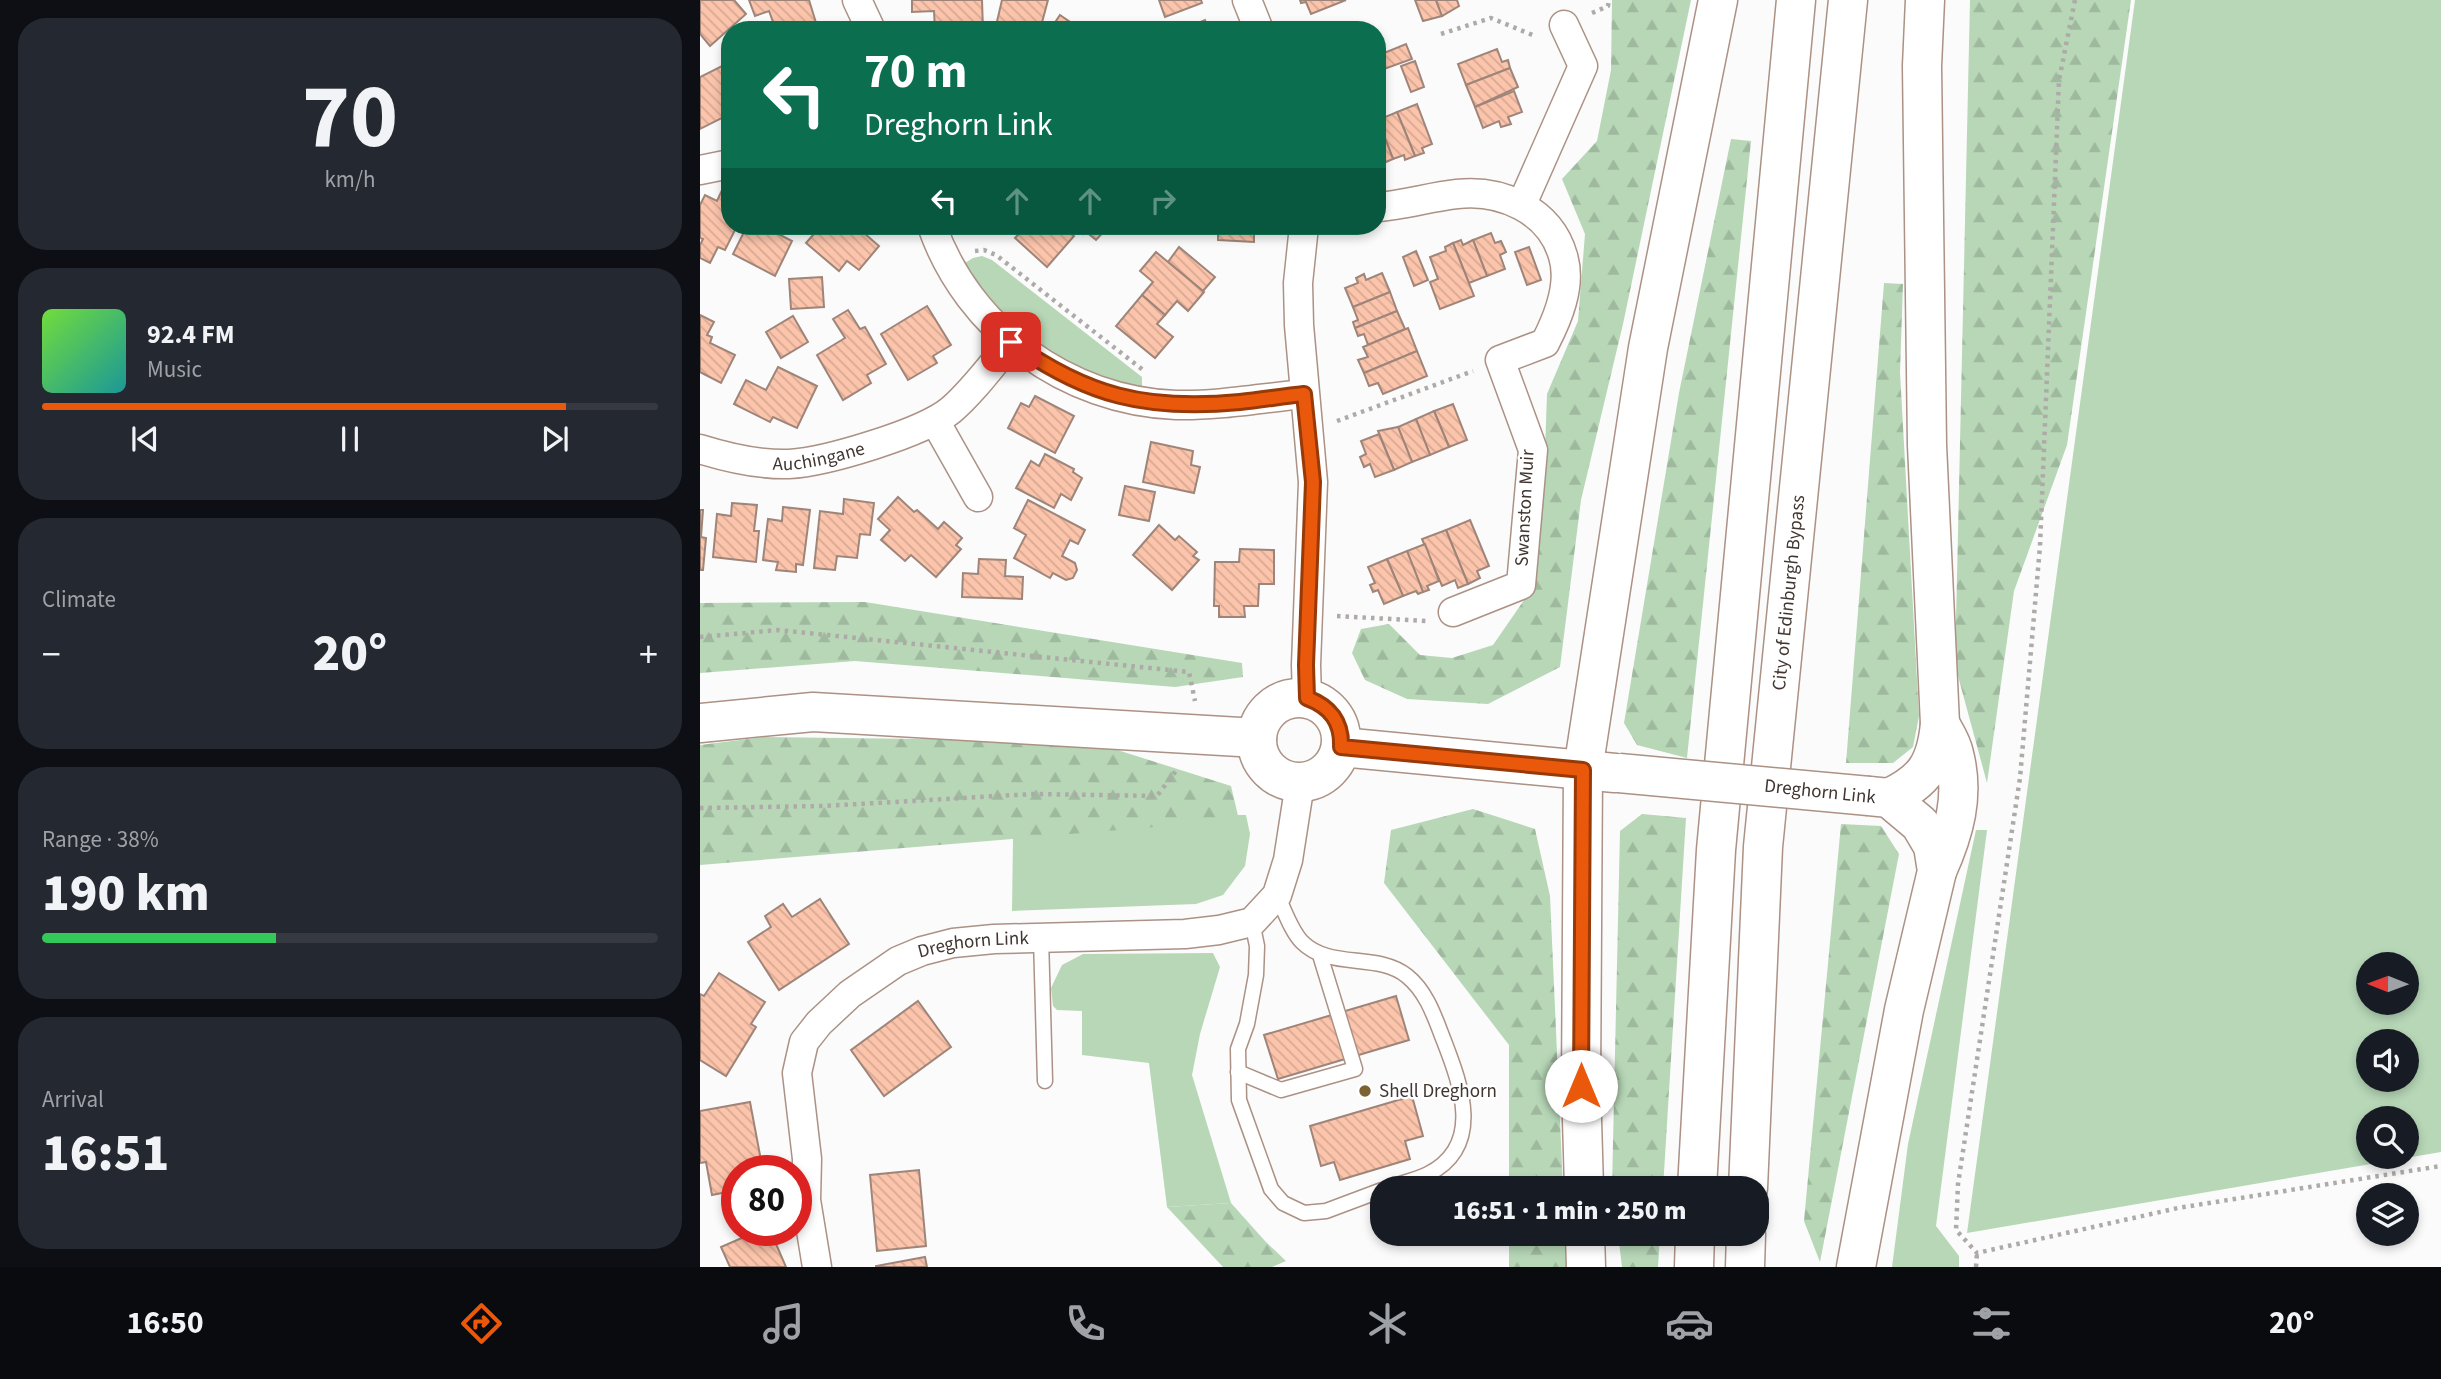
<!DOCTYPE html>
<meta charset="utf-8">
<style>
body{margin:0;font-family:"Source Sans 3",sans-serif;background:#242831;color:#f1f3f6;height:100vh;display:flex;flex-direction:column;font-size:26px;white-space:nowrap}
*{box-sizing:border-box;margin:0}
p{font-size:23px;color:#9ea1a6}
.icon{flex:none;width:38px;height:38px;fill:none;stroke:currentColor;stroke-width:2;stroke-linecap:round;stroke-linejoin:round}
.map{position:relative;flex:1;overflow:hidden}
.details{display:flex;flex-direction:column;gap:18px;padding:18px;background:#0d0f14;width:700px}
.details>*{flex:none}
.guide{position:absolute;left:21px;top:21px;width:665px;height:214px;border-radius:28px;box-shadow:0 4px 10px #0003;background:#0b6e4f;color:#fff;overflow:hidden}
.needle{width:46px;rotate:271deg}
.fabs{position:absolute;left:1656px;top:952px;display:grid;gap:14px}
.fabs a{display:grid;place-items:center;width:63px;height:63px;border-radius:50%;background:#171b24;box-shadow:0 4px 10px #0003;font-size:35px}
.speed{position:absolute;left:21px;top:1155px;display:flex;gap:14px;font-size:35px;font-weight:700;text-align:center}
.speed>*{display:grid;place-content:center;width:91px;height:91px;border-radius:50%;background:#171b24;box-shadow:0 4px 10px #0003;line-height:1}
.speed .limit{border:10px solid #d22;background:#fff;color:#111}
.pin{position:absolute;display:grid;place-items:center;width:60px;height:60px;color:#fff;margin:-30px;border-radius:14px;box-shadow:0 4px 10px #0006}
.me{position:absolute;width:77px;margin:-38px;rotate:0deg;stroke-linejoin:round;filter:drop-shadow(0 0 5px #0008)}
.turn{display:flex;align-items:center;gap:24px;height:147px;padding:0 28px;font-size:32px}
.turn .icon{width:91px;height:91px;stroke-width:2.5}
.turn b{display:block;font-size:49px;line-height:60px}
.lanes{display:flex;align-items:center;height:66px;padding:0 28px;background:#0003;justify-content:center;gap:35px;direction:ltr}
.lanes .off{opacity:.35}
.big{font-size:52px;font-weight:800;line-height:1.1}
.details .widget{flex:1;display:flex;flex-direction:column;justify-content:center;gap:10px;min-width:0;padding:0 24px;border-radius:28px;background:#242831}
.details .dial{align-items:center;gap:0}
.dial b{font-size:91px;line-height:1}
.song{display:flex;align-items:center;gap:21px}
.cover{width:84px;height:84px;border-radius:10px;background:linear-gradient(135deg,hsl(100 70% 55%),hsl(180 70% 35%))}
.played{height:7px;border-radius:4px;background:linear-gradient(90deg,#ea580c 85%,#363941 85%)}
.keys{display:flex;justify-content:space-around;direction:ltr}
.heat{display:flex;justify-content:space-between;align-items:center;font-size:38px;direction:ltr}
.charge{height:10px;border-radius:5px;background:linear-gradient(90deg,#34c759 38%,#363941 0)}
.trip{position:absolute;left:670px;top:1176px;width:399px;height:70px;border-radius:28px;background:#171b24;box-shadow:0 4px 10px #0003;font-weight:800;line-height:70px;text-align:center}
.dock{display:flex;height:112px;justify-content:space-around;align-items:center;background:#090b0e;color:#9ea1a6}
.dock .icon{width:49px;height:49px}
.dock .on{color:#ea580c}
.dock b{font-size:32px;color:#f1f3f6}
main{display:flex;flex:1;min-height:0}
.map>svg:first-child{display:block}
</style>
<main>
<section class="details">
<div class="widget dial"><b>70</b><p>km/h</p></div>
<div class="widget">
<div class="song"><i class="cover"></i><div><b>92.4 FM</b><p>Music</p></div></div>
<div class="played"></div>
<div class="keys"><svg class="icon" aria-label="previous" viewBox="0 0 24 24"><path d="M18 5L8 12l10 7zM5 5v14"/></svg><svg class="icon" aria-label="pause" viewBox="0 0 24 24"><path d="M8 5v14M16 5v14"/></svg><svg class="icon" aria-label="next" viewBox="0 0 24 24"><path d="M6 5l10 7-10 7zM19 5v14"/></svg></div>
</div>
<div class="widget"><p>Climate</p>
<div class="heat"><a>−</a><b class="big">20°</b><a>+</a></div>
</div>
<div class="widget"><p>Range · 38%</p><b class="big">190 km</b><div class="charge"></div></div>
<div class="widget"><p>Arrival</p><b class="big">16:51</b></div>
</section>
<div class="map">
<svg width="1741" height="1267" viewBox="0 0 1741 1267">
<defs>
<pattern id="forest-firs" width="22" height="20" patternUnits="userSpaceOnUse" patternTransform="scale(1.75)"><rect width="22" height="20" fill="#b7d7b7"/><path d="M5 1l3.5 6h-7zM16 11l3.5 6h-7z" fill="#9fb99e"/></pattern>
<pattern id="building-back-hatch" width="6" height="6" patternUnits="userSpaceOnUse" patternTransform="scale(1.75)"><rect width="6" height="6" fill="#fbc4ab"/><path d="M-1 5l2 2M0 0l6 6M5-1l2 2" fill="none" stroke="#d8a994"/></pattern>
</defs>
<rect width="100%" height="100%" fill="#fbfbfb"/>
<g fill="#b7d7b7" fill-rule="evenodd">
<path d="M1435,0H1741V1152L1267,1233ZM1706,964V1003H1668V964ZM1706,1041V1080H1668V1041ZM1706,1118V1157H1668V1118Z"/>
<path d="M282,256L292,260L442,377V387C362,368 309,332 265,263L273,258Z"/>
<path d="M538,815H546L550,834L545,866L523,895L496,904L312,911L313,838L538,819Z"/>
<path d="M1276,830H1287L1236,1226L1259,1256V1267H1192L1208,1144Z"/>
<path d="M513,953L520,967L500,1034L492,1075L531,1203L467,1207L449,1063L382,1055V1011L357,1010L353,1006L351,988L362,965L383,954Z"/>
</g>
<g fill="url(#forest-firs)">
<path d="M912,0H991L923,324L881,500L860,667L788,704L707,699L665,680L652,653L661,629L689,624L720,655L752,658L793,645L833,587L844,478L847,394L878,321L885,234L862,179L897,141L911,70Z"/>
<path d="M1270,0H1431L1367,445L1314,591L1287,783L1255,665Z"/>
<path d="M1031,139L1051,141L987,758L937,745L924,723L979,393Z"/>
<path d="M1184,283L1203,284L1200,372L1219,716L1213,747L1193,763H1146Z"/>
<path d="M165,602L542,663L543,677L475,687L155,661L0,673V603Z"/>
<path d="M64,737L389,741L531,786L539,820L0,865V745Z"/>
<path d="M773,809L835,829L850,896L863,1188H809V1045L684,883L691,830Z"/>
<path d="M942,814L986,818L963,1188H912L920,831Z"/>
<path d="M1141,824L1181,826L1199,854L1120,1262L1104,1221Z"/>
<path d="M531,1203L565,1241L586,1261L572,1267H523L467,1207Z"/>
<path d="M809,1234H865L867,1267H809Z"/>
<path d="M918,1234H960L958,1267H922Z"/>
</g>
<g fill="url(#building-back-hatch)" stroke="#9f8579" stroke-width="2">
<path d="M0,0H34L46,14L10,46L0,34Z"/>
<path d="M49,0H109L117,26L115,30H102L99,24L76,30L69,11L55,16Z"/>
<path d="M212,0H282L283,30H235L234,11L212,12Z"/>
<path d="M302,0H348L340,30H295Z"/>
<path d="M459,0H501L502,3L465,17Z"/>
<path d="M600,0H646L611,14L606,2L601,3Z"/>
<path d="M715,0H736L742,16L723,21Z"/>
<path d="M736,0H757L759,6L742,16Z"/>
<path d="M360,15L382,30H350Z"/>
<path d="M505,20L509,30H482L491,26Z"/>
<path d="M706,44L712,59L684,69L679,55Z"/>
<path d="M797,49L802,62L808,60L810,68L766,85L758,64Z"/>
<path d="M715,61L724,87L711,92L701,66Z"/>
<path d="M22,66L30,81V114L0,129V77Z"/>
<path d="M810,68L818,87L775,107L766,85Z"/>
<path d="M814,91L822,112L808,117L811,124L801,127L799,121L783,128L775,107Z"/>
<path d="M717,104L732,144L722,148L724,153L715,156L697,112Z"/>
<path d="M697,112L715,156L705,160L704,155L693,159L678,120Z"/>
<path d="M678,120L693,159L677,166V120Z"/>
<path d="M23,188L30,191V226H37L25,250L18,247L10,263L0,258V245L3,239L0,238V205L5,195L17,201Z"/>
<path d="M47,226H63L92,241L75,276L33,254Z"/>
<path d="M121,226H156L179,246L159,270L147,261L139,271L106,243Z"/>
<path d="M326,226H362L374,236L347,267L315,238Z"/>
<path d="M374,226H409L396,240L385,231L383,234Z"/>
<path d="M510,226H554V242L518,240V228H510Z"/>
<path d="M791,233L795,243L801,241L806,252L800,255L805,269L787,276L773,240Z"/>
<path d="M761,240L763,245L773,240L787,276L769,283L753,243Z"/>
<path d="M753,243L774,296L740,309L730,282L738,279L730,257L746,251L745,247Z"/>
<path d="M479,247L515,277L503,291L468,262Z"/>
<path d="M829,247L841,280L827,285L815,252Z"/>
<path d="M716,251L728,280L714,286L703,257Z"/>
<path d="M456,252L504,292L488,311L477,301L465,315L442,295L453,282L440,271Z"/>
<path d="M682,273L690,292L653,307L645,288L658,283L656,278L664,274L666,280Z"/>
<path d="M122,277L124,307L91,309L89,279Z"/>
<path d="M690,292L697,311L655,328L653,322L658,320L653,307Z"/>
<path d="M442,295L465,315L457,324L473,337L455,358L416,326Z"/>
<path d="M227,306L251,345L233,356L237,363L208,380L181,334Z"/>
<path d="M148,310L160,329L165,327L186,364L167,375L171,383L143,400L117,355L145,338L133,319Z"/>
<path d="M697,311L705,329L668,345L664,334L658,336L655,328Z"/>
<path d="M0,315L14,322L7,335L12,337L10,343L35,355L21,383L0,372Z"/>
<path d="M93,316L108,342L81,358L66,332Z"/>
<path d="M708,328L717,351L664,373L658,360L668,357L663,347Z"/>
<path d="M717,351L727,376L683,394L678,383L669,386L664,373Z"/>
<path d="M78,367L117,386L97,428L73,417L70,422L34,404L46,380L66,390Z"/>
<path d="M335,396L374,416L355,453L308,428L321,403L329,407Z"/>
<path d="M753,404L767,440L749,447L734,411Z"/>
<path d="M734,411L749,447L730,455L716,419Z"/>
<path d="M716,419L730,455L712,462L698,427Z"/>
<path d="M698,427L712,462L694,470L678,431Z"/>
<path d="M679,434L694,470L675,477L670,464L664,467L660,457L666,454L661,441Z"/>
<path d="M451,442L493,451L491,465L500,467L494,493L443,482Z"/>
<path d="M345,454L374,469L373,472L382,478L371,500L361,494L354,508L316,488L331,461L339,466Z"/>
<path d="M425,486L455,492L449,521L419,515Z"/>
<path d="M198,497L214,512L217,510L238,529L244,522L262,538L256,545L261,549L236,577L211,555L205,561L181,540L190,530L178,519Z"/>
<path d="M144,499L174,503L170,535L160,534L157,558L137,556L135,570L114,568L120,511L143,514Z"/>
<path d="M328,500L385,530L378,544L370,540L362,556L375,563L377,570L373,578L366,580L353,573L350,578L314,558L326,535L314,528Z"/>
<path d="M32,503L57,505L54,531H59L56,562L13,557L17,514L31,516Z"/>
<path d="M83,507L110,510L103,565L96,564V572L76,570L78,562L63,560L68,519L82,521Z"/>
<path d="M0,510H3L1,537L6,538L3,570H0Z"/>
<path d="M770,520L789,566L777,571L780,578L768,584L746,530Z"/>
<path d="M459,525L475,540L479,536L497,552L493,556L499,560L472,590L433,555Z"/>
<path d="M746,530L768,584L758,588L755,580L742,586L722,539Z"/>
<path d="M725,544L739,581L727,586L729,590L723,592L707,551Z"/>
<path d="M540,549L574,550V584H559L558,606H544L545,617H519V606H514L515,562H539Z"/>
<path d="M707,551L723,592L718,594L716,591L703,596L687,559Z"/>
<path d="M279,559L306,560L305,576L323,577L322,599L262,597L263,573L278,574Z"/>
<path d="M687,559L703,596L684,604L678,590L673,592L670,585L675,583L668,567Z"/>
<path d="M120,899L149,944L79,990L48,942L71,927L65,916L83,904L92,917Z"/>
<path d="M19,973L65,1002L51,1024L56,1027L26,1076L0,1060V994L4,996Z"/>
<path d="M696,996L709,1040L578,1079L564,1035Z"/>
<path d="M218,1001L251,1047L184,1096L151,1050Z"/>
<path d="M712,1096L723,1136L705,1141L710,1159L640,1180L634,1162L621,1166L610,1126Z"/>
<path d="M50,1102L63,1171H37V1190L12,1195L6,1162L0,1163V1111Z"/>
<path d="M219,1170L226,1246L177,1251L170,1175Z"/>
<path d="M60,1230H70L86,1267H30L21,1247Z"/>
<path d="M225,1257L227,1267H176V1266Z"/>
</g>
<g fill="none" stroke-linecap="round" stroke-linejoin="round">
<defs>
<g id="lane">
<path d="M577,895C584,909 591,931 602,942C630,970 677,952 707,976C727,992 735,1018 744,1041C761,1085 784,1146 728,1174C716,1180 701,1183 688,1188"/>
<path d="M552,922L557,946L556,975L547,1024L538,1049L539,1100L571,1189L583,1203L604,1213L626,1211L682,1190"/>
<path d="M341,938L345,1081"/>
<path d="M538,1072L581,1090L655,1069L620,955"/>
</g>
<g id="street">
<path d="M157,0L171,30"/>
<path d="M547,0L559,30"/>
<path d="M0,170L30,164"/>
<path d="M822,204L883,66L864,25"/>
<path d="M677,207C704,205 730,197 757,194C801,189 850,210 863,256C872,285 858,318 845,343L800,360L833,450L821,585L753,612"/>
<path d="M232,226C268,329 367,401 476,405C519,406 561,398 604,394"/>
<path d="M604,226L598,283L599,325L613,482L606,665L607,698"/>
<path d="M235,421L278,497"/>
<path id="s1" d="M0,449C29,458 59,465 89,464C126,462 223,433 251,410C273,391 292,365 311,342"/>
<path id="s2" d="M117,1267L106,1200L107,1159L97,1073L104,1042L119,1023L150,994L198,961L222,951L253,943L294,939L485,934L519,930L552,922L577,895L588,860L600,783"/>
</g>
<g id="secondary">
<circle cx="599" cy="740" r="42"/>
<path d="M0,723L113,712L557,738"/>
<path d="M641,747L915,773"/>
<path d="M1156,1267L1204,1010L1237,871L1233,846L1220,824L1189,798L1169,796"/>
</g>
<g id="highway">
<path d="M1189,798C1225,781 1236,764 1240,724L1227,445L1222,66L1225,0"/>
<path d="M1237,871C1254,833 1265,796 1254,754C1252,743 1245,733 1240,724"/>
<path d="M884,1188L881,1086L883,770L948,348L1018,0"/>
<path d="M997,1188L1016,850L1096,0"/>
<path id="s3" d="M1048,1188L1063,847L1148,0"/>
<path d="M885,1234L886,1267"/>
<path d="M994,1267L995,1234"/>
<path d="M1045,1267L1046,1234"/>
</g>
</defs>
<use href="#lane" stroke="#ac9185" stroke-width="17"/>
<use href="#street" stroke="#ac9185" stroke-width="31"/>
<use href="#secondary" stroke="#ac9185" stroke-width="41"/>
<use href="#highway" stroke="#ac9185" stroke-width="41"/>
<g stroke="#aeaaa8" stroke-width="4.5" stroke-dasharray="3.5 5" stroke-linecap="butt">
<path d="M1375,0L1359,80L1340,546L1320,778L1258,1184L1256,1230L1277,1253L1478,1208L1741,1166"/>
<path d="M892,13L908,6L909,0"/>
<path d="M741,34L791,18L835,36"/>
<path d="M275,251L284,250L296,255L443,370"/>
<path d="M637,421L773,371"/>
<path d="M637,616L726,621"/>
<path d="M0,637L78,630L489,672L495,701"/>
<path d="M0,808L124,806L333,794L457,796L478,768"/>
<path d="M1276,1267L1277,1253"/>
</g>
<use href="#lane" stroke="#fff" stroke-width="14"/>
<use href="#street" stroke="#fff" stroke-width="28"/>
<use href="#secondary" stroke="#fff" stroke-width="38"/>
<use href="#highway" stroke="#fff" stroke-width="38"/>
<defs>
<path id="secondary-bridge" d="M919,773L1169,796"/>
</defs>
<use href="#secondary-bridge" stroke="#ac9185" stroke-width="41" stroke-linecap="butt"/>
<use href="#secondary-bridge" stroke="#fff" stroke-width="38"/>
</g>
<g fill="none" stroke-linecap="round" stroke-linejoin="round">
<defs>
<path id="route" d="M311,342C387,396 446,411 540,402C561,400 583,396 604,394L613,482L606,665L607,698C631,707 642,722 641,747L883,770L881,1086"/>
</defs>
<use href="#route" stroke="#983908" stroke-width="18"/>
<use href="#route" stroke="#ea580c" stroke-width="12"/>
</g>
<circle fill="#7b6334" stroke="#fff" stroke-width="2.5" cx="665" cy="1091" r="7"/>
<g text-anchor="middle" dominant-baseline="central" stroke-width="5" stroke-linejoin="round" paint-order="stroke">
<g font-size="19" fill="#413631" stroke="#fff">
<text stroke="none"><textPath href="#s1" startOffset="121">Auchingane</textPath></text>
<text transform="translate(825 508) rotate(-87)">Swanston Muir</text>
<text stroke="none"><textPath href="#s3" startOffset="597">City of Edinburgh Bypass</textPath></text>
<text transform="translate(1120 792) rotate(6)">Dreghorn Link</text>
<text stroke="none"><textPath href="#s2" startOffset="430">Dreghorn Link</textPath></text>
</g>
<g font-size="19" fill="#413631" stroke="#fff" text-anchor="start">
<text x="679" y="1091">Shell Dreghorn</text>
</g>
</g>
</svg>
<div class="fabs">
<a><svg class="needle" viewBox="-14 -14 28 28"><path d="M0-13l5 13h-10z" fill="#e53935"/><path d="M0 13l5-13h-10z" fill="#9ea1a6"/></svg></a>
<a><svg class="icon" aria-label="sound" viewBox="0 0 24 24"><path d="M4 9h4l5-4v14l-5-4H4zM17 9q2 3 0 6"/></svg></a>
<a><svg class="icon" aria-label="search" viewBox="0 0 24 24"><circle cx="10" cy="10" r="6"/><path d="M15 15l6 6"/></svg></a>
<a><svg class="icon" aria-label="layers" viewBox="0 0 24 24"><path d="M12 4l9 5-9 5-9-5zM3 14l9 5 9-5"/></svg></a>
</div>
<div class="speed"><div class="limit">80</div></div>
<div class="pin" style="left:311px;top:342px;background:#d93025"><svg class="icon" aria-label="arrive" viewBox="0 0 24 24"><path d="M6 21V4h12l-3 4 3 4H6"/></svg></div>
<svg class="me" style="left:881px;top:1086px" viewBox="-20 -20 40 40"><circle r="19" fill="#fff"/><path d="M0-13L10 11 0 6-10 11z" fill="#ea580c"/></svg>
<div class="trip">16:51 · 1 min · 250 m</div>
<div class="guide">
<div class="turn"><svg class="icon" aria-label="left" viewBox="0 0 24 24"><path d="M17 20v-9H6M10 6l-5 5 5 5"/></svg><div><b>70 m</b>Dreghorn Link</div></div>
<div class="lanes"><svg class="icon" aria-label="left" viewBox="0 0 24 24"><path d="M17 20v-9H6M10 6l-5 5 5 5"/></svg><svg class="icon off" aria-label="ahead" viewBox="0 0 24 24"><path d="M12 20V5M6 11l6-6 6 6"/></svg><svg class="icon off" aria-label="ahead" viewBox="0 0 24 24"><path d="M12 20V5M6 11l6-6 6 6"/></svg><svg class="icon off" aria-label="right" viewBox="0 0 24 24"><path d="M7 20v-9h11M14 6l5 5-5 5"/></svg></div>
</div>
</div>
</main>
<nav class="dock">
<b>16:50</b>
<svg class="icon on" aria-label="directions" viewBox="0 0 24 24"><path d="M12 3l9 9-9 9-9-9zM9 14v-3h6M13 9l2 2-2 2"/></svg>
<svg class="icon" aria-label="music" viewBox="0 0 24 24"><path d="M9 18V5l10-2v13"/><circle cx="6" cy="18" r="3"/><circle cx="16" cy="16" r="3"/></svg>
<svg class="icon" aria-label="phone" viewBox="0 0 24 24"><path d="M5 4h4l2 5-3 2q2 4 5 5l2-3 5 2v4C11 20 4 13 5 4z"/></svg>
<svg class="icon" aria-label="climate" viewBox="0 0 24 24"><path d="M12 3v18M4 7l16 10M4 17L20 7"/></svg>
<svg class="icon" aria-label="car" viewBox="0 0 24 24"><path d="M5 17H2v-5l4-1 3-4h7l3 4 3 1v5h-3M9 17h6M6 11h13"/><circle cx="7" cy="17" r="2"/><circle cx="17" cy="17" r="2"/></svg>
<svg class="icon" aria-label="filters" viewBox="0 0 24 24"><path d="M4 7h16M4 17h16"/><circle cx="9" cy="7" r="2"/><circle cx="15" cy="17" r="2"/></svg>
<b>20°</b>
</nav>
